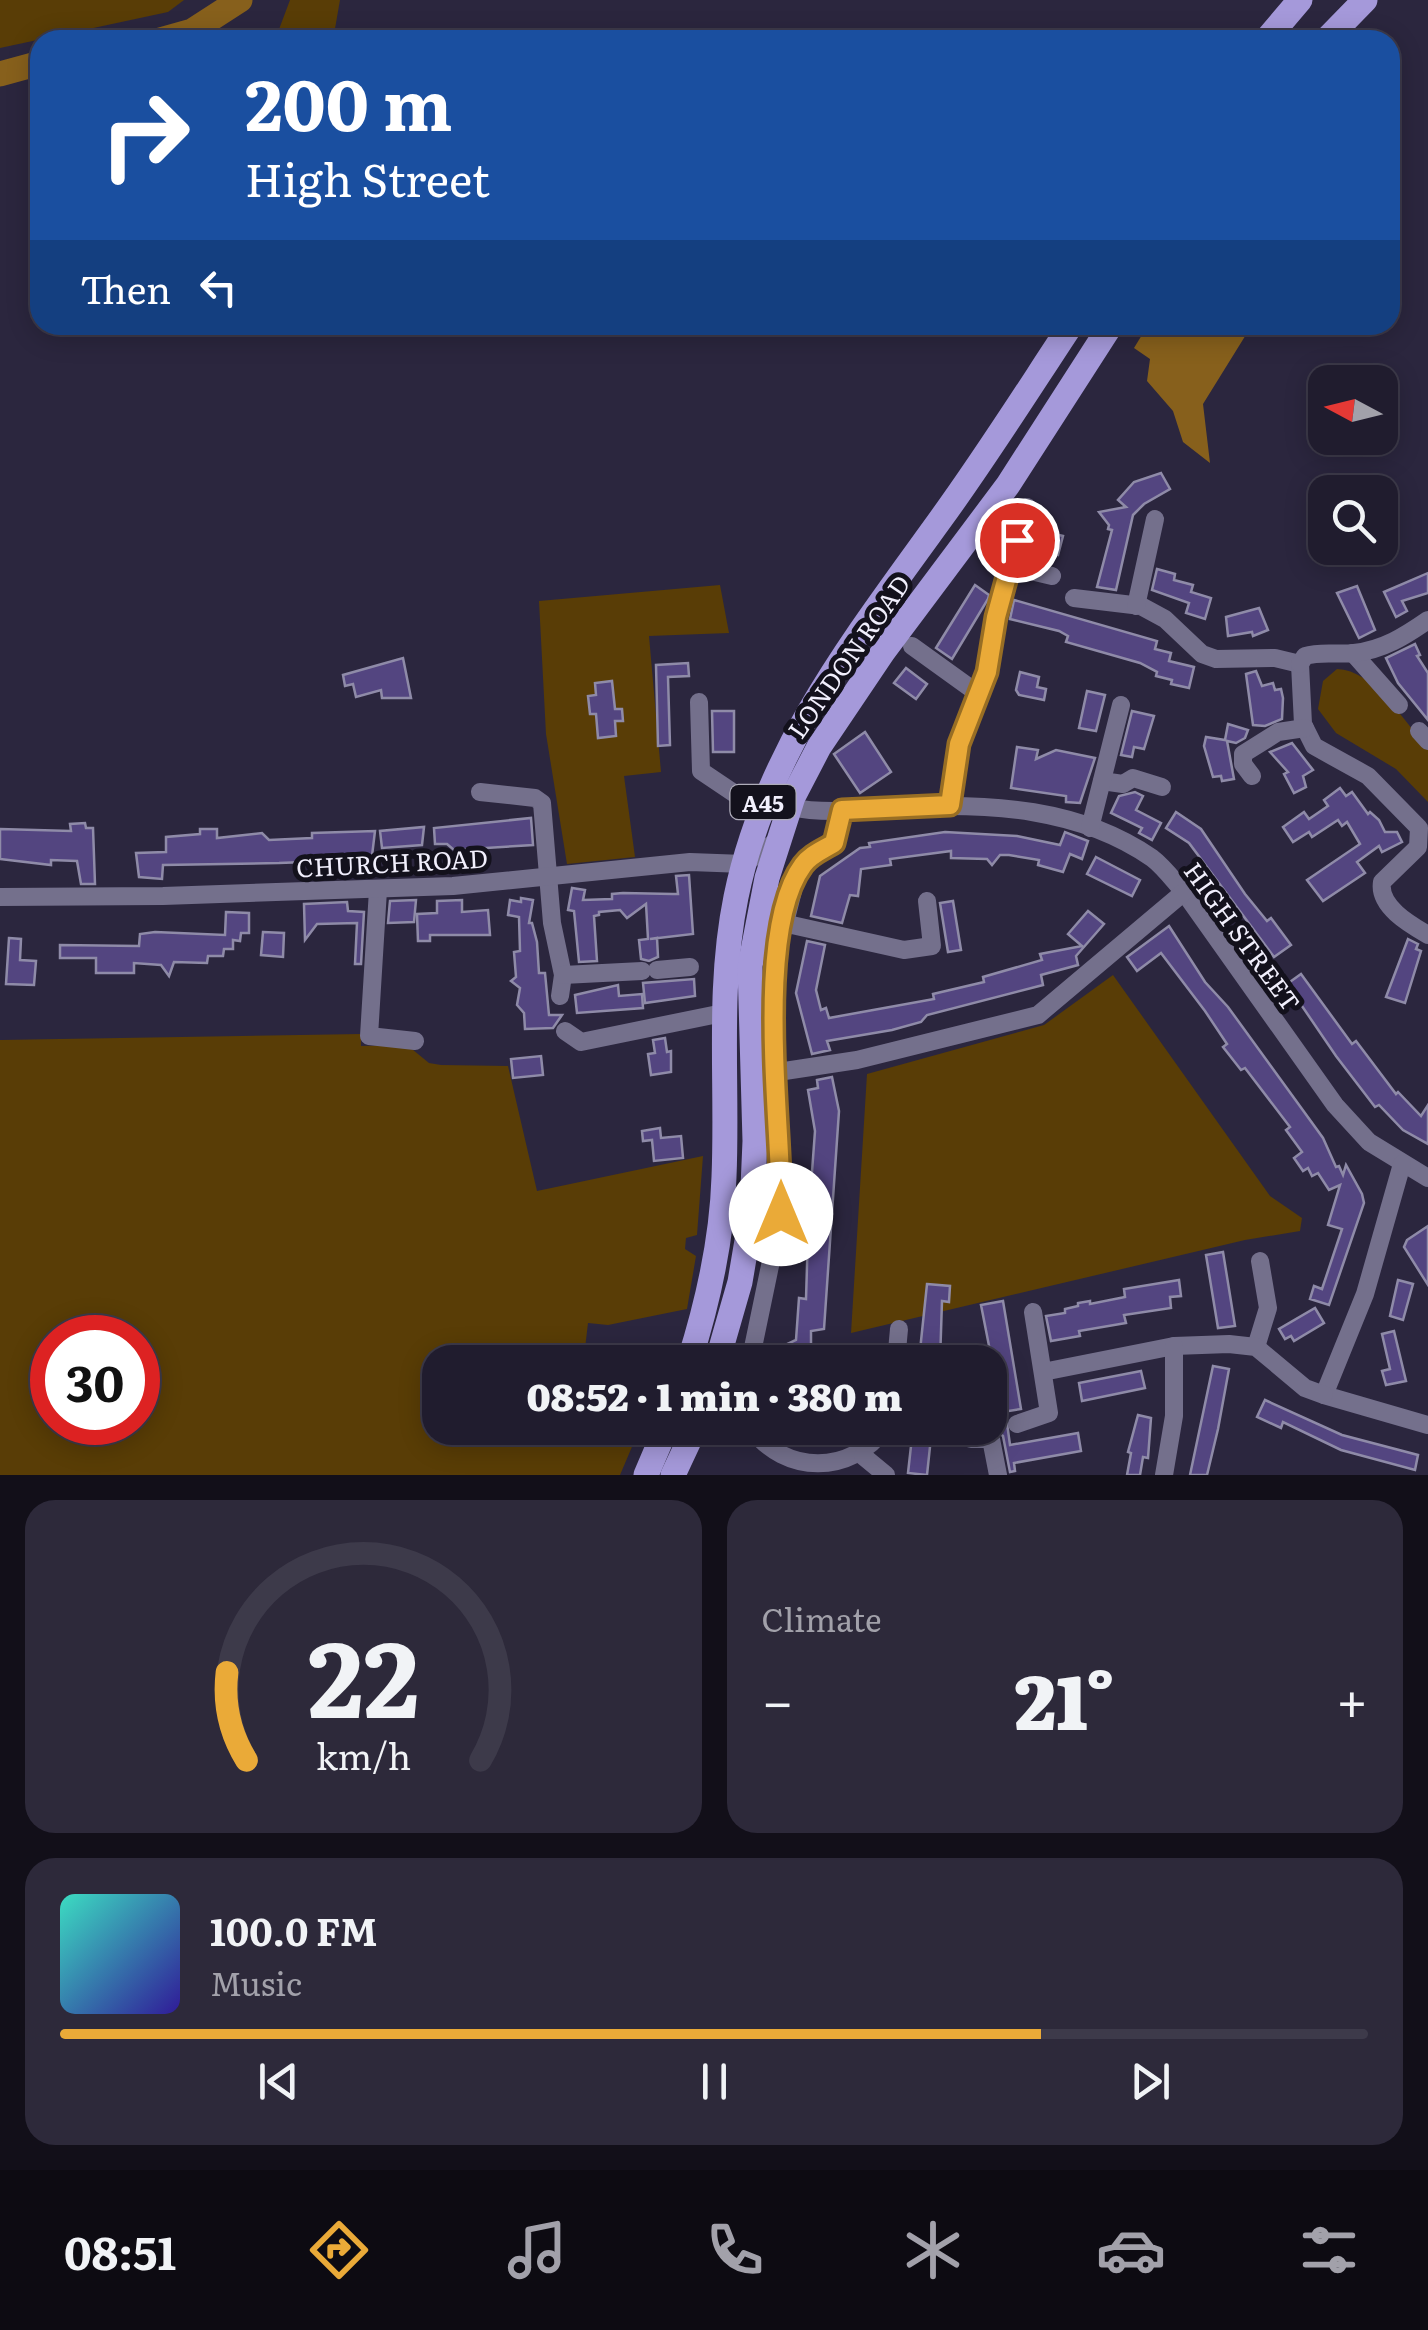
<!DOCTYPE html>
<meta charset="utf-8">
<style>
body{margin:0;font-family:Literata,serif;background:#2d293a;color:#f1f3f6;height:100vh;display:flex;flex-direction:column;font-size:38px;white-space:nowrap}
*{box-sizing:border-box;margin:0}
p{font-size:32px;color:#a2a1aa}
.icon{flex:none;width:55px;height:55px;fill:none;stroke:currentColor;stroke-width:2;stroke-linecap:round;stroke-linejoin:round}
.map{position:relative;height:1475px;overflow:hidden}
.drawer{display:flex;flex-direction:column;gap:25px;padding:25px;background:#120f19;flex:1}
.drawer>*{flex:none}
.guide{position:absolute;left:30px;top:30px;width:1370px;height:305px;border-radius:30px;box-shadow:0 5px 25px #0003,0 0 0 2px #3d3a4a;background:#1a4fa0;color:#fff;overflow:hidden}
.needle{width:65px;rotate:277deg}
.fabs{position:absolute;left:1308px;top:365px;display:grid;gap:20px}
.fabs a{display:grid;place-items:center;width:90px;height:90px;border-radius:20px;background:#201c2e;box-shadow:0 5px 25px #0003,0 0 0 2px #3d3a4a;font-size:50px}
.speed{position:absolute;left:30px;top:1315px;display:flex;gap:20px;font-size:50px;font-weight:700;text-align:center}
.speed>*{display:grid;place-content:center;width:130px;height:130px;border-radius:50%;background:#201c2e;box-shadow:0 5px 25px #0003,0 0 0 2px #3d3a4a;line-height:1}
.speed .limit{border:15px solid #d22;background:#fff;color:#111}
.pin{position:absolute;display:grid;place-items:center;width:85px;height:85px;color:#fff;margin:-42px;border:5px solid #fff;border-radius:50%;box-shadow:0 2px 10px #0007}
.me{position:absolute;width:110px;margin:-55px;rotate:0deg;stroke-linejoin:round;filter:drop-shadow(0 0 8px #0008)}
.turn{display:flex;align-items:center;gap:35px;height:210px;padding:0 50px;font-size:45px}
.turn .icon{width:130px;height:130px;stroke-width:2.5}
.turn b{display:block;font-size:70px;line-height:85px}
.then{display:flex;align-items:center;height:95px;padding:0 50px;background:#0003;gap:20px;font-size:38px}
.big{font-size:75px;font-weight:800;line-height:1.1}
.drawer .tile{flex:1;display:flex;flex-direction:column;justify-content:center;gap:15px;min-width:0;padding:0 35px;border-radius:30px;background:#2d293a}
.drawer .dial{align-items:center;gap:0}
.dial svg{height:260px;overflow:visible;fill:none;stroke:#3d3a4a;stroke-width:7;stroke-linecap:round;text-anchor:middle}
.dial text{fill:#f1f3f6;stroke:none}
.song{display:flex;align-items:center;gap:30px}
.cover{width:120px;height:120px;border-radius:15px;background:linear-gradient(135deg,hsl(170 70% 55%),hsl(250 70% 35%))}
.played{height:10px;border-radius:5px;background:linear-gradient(90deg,#eaaa38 75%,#3d3a4a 75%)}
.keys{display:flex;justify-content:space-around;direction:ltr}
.heat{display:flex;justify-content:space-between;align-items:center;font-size:55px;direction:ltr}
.drawer .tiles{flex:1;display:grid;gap:25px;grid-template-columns:1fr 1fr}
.tile:last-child{grid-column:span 2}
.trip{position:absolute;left:422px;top:1345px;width:585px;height:100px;border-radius:30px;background:#201c2e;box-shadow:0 5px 25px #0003,0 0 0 2px #3d3a4a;font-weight:800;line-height:100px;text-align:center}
.tabs{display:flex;height:160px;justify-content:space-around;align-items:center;background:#0d0b12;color:#a2a1aa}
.tabs .icon{width:70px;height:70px}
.tabs .selected{color:#eaaa38}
.tabs b{font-size:45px;color:#f1f3f6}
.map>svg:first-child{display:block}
</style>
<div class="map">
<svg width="1428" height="1475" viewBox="0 0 1428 1475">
<rect width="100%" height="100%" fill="#2b263e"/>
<g fill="#593d06" fill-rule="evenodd">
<path d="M0,0H184L168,12L0,48Z"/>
<path d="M290,0H340L333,40H275Z"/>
<path d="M720,585L729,633L649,636L661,772L624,776L635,857L567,864L546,734L539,601Z"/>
<path d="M1337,669C1374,670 1404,722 1428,748V802L1396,769L1336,733L1318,709L1323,681Z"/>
<path d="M1113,975L1270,1196L1302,1218L1300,1231L1245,1240L851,1333L867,1074L1044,1025Z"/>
<path d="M361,1034V1046L407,1045L429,1063L441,1065L508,1066L537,1191L703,1156L697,1235L686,1238L685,1249L696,1256L687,1309L608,1325L588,1323L584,1357L579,1362H440V1428H640L620,1475H0V1040ZM52,1338H138V1422H52Z"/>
</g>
<path fill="#87601c" d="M1148,325H1252L1203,404L1210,463L1183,442L1173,411L1147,381L1150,359L1134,348Z"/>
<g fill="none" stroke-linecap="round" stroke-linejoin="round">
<g stroke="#87601c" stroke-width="25">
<path d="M160,40L192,31L240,0"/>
<path d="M0,74L40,63"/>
</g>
</g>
<g fill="#534580" stroke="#8f8ba8" stroke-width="2.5">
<path d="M1161,473L1170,489L1144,504L1133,515L1116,590L1097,587L1112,530L1108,529L1109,525L1099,512L1126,507L1118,500L1134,482Z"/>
<path d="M1034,529L1063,536L1058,555L1028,548Z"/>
<path d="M1157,569L1175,574L1174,580L1193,585L1191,592L1211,598L1205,619L1186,613L1189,603L1152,590Z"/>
<path d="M1428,573V593L1402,601L1407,611L1396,617L1384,592Z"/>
<path d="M975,585L989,595L988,599L952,659L936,648Z"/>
<path d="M1357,586L1375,630L1359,638L1337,593Z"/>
<path d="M1014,600L1157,641L1155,649L1171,653L1169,661L1194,667L1189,688L1171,684L1172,680L1156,676L1157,672L1140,663L1066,642L1068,636L1059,631L1010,619Z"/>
<path d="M1259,608L1268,630L1253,636L1252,632L1228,636L1226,617Z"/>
<path d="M1415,644L1420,655L1417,656L1428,673V720L1398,683L1386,658Z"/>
<path d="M403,658L411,698H382L381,690L356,697L353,684L345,686L343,675Z"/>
<path d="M688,663L689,676L668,677L670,745L658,746L656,665Z"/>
<path d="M906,668L927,684L916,699L894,683Z"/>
<path d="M1256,671L1262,686L1273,683L1275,690L1281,689L1283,698L1282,719L1265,726L1253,725L1246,674Z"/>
<path d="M1020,672L1039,677L1037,687L1046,689L1044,700L1019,695L1016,690Z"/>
<path d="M612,681L615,709H622L623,721H615L616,736L598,738L596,714H590L588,696L596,695L595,683Z"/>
<path d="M1087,691L1105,695L1096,731L1079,728Z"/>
<path d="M712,711H734V752H713Z"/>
<path d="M1132,711L1154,716L1144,749L1134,747L1132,757L1121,755Z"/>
<path d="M1228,724L1248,730L1245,738L1236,743L1227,741L1234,779L1222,781L1221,776L1213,777L1204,746L1206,737L1225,740Z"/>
<path d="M865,732L891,772L860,793L834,754Z"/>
<path d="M1292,743L1313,770L1303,776L1306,787L1294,793L1284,774L1288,772L1270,752Z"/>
<path d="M1017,747L1038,750L1036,759L1056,750L1095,758L1080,803L1066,802V796L1011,788Z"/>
<path d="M1340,788L1346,796L1352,792L1368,814L1370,812L1379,820L1385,832H1397L1402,842L1382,852L1379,846L1357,862L1365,873L1323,901L1307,880L1360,844L1347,822L1342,826L1338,820L1312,837L1309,832L1293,842L1283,827L1304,812L1309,819L1328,806L1324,800Z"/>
<path d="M1135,792L1143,796L1136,810L1161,823L1152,840L1139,833L1142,828L1111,813L1119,796Z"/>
<path d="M1176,812L1201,829L1245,894L1267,921L1271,918L1291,945L1274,957L1189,843L1166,828Z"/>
<path d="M531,818L533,845L454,850L447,844H435L434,828Z"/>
<path d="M85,823L86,828H93L95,884H81L77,861L51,860V865L0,859V829L71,831L70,824Z"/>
<path d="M424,827L422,845L382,848L380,831Z"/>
<path d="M200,829H217V838L262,833L269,840L312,838V833L375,831L372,856L304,857V862L279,863L163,865L162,879L139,877L136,853L166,852V837L200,834Z"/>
<path d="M945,832L1017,836L1060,845L1065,832L1088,841L1082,859L1070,854L1063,872L1038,865L1039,860L1009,855H1000L992,865L987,859L951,858V851L890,859L891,865L861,869L858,896L850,895L842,923L811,916L820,876L860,848L870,847L869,843Z"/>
<path d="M1096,857L1140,880L1132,896L1087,874Z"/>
<path d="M689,875L693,934L650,939L657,938L658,957L649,961L641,959L639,940L648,939L646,904L627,918L620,910L599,912V915L594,916L597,961L579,962L574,911L568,910L572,888L585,890L583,900L612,899V894L623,893L673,894H678L676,876Z"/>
<path d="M521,898L533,900L529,923H532L537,942L539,973H545L549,1015H562L553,1028L525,1029L524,1013L517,1005L520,988L511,981L516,977L514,952L520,951L519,917L508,915L510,900L521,902Z"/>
<path d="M416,900L414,922L388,923L390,901Z"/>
<path d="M462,900V912L488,910L490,935H430V941H418L417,914L437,913V901Z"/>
<path d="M953,901L961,950L948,952L940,903Z"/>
<path d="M347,902L348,911L364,912L361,964H355L357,923L317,924L305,940L304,904Z"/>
<path d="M1088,911L1104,924L1076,956L1078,965L1041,975L1043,985L927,1015L921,1022L892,1030L827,1041L830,1050L812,1054L796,993L807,941L825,945L816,990L821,1010L826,1008L829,1018L934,999L933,994L984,982L983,977L1042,960L1040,954L1082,946L1068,934Z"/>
<path d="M226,912L249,913V933H241L240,941L233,940V949H224L223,956H208L207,963L174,962L169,976L161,965L134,963V973H96V958H60V945L139,946L140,934L155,932L225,935Z"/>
<path d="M1169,926L1205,982L1228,1007L1323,1138L1336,1167L1339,1166L1343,1175L1346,1165L1362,1194L1364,1203L1329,1305L1310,1299L1314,1286L1322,1289L1342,1229L1328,1225L1340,1185L1329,1190L1318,1173L1312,1176L1308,1168L1303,1171L1294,1158L1302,1152L1286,1130L1290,1127L1245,1068L1241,1070L1223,1047L1227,1044L1205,1011L1161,953L1137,971L1127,957Z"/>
<path d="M263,932L284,933L283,957L261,955Z"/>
<path d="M9,938L21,939L20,960L36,961L34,985L6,984Z"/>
<path d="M1408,939L1418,944L1416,949L1421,951L1405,1003L1386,997Z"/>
<path d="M1301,974L1352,1044L1356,1041L1396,1094L1398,1092L1421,1116L1428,1105V1144L1403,1130L1379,1105L1375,1107L1336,1056L1287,984Z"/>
<path d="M694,979L695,996L645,1003L643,983Z"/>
<path d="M618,985L619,996L642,994L643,1008L577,1013L575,995Z"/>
<path d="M665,1038L667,1052L671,1051V1072L651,1075L648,1054L655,1053L653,1040Z"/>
<path d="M541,1056L543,1075L513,1078L511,1059Z"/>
<path d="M832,1077L839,1111L824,1329L811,1331V1362H791V1356H785V1345L796,1340L799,1298L806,1299L808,1234H813L814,1213H809L815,1131L808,1090L818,1088L817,1080Z"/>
<path d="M660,1128L661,1138L681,1136L683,1158L654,1161L652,1140L643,1141L642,1131Z"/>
<path d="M1428,1226V1285L1404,1247L1407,1240Z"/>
<path d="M1223,1252L1235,1326L1218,1328L1206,1255Z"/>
<path d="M1179,1280L1181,1296L1170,1297L1171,1308L1124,1315L1126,1323L1079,1331L1080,1336L1051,1341L1046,1316L1065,1313V1309L1078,1306V1303L1090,1301V1304L1125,1297L1124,1289Z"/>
<path d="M1398,1280L1413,1284L1403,1320L1390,1316Z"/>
<path d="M927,1284L950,1286L949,1302L942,1301L940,1362L919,1360Z"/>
<path d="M1003,1301L1021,1409L1002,1412L981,1305Z"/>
<path d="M1315,1308L1324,1323L1294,1341L1291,1336L1285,1339L1279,1329Z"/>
<path d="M1394,1331L1406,1381L1386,1385L1382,1371L1390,1369L1382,1334Z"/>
<path d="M1213,1366L1229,1369L1218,1429L1207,1475H1190Z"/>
<path d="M1141,1371L1145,1388L1082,1401L1079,1383Z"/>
<path d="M1265,1400L1342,1435L1418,1455L1415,1470L1341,1450L1283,1422L1281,1428L1257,1417Z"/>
<path d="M1138,1415L1151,1418L1148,1458L1143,1457L1140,1475H1127L1131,1453L1128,1452Z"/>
<path d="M1006,1416L1010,1445L1078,1433L1081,1451L1014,1463L1015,1471L1010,1472L1003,1436L990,1426V1418Z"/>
<path d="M913,1428H932L927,1475L908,1473Z"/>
</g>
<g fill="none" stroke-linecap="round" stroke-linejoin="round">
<g stroke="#74708c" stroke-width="18">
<path d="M1010,566L1052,576"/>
<path d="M1074,598L1141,606L1165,619L1202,654L1216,659L1275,658L1300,664"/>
<path d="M1136,606L1155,519"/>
<path d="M912,646L980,695"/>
<path d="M1353,653L1399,705"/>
<path d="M1300,664L1303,724L1314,746L1368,776L1419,828L1418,847L1382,882C1378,906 1409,924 1428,935"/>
<path d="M1300,664L1305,656C1321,651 1337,655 1354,653C1383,650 1405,636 1428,620"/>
<path d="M699,702L701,771L759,810"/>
<path d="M1419,731L1428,741"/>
<path d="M1252,776L1243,764V754L1278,732L1305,728"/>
<path d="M1102,781L1123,784L1133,778L1162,787"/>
<path d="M480,792L535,798L542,803L552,923L563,975L560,996"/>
<path d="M950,805L959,744L987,672L1002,595L1027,507"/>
<path d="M790,807C827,815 868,809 906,807C990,803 1080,808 1152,858C1164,867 1174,881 1184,892L1335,1105L1369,1142L1428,1178"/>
<path d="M1090,828L1121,705"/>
<path d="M378,890L369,1036L415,1041"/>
<path d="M0,897L163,896L453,886L690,862L744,864L778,840"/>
<path d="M783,923L904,950L932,946L927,901"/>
<path d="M657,970L690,967"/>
<path d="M563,975L642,971"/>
<path d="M565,1031L581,1042L723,1013"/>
<path d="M778,1072L857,1060L1038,1015L1184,892"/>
<path d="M1402,1164L1365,1294L1324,1395L1428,1425"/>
<path d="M1256,1347L1268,1308L1260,1261"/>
<path d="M750,1362L781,1213L773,998L776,958L797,875L812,856L834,843L842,810"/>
<path d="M896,1362L899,1329"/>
<path d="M1043,1372L1174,1346L1229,1344L1256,1347L1305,1388L1324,1395"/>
<path d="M1017,1424L1049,1413L1033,1312"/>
<path d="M751,1428C785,1475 851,1475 885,1428"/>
<path d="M971,1439H991L998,1475"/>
<path d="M863,1456L886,1475"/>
<path d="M1164,1475L1174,1416V1346"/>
</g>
<g stroke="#a599da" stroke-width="25">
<path d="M1266,40L1300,0"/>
<path d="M1326,40L1365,0"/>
<path d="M689,1362C708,1302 722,1241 724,1177C728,1083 717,990 736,897C766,751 855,638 940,520C986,457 1028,390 1071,325"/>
<path d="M717,1362L740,1282L752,1211L755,1141L750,966L767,878L793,797L819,747L883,652L1008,485L1111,325"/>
<path d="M646,1475L666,1428"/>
<path d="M673,1475L695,1428"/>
</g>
</g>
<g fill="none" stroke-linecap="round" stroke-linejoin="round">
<defs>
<path id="route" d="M781,1214C782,1128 753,932 803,865C811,854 823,850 834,843L842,810L950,805L959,744L987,672L996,617L1017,540"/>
</defs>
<use href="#route" stroke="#986e24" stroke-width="25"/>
<use href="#route" stroke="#eaaa38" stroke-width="18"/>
</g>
<g text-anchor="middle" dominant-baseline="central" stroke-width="10" stroke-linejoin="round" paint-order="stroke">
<rect fill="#13111c" stroke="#aeacb9" stroke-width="2.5" x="730.5" y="785" width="65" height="34" rx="8"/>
<g font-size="22" font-weight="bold" fill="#f1effc">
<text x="763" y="802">A45</text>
</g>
<g font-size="25" fill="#f1effc" stroke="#13111c">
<text transform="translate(848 656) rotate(-55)">LONDON ROAD</text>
<text transform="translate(392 862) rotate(-3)">CHURCH ROAD</text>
<text transform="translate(1243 936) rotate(54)">HIGH STREET</text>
</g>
</g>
</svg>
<div class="fabs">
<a><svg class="needle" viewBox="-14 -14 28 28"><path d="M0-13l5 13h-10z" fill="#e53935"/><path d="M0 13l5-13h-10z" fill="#a2a1aa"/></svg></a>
<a><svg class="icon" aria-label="search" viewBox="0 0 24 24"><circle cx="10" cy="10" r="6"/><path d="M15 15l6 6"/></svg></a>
</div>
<div class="speed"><div class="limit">30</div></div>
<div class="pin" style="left:1017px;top:540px;background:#d93025"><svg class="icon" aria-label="arrive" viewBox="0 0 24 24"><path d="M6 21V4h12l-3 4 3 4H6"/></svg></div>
<svg class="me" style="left:781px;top:1214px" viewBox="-20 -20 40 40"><circle r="19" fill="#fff"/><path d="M0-13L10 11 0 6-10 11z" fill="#eaaa38"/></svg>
<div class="trip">08:52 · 1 min · 380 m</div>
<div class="guide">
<div class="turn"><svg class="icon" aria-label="right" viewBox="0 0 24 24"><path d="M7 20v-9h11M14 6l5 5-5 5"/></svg><div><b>200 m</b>High Street</div></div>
<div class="then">Then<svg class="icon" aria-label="left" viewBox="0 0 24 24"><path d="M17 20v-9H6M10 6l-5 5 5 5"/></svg></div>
</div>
</div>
<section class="drawer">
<div class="tiles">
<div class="tile dial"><svg viewBox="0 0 100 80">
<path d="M14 69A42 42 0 1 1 86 69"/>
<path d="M14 69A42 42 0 0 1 8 42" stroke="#eaaa38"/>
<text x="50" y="56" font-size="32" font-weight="700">22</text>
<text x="50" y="72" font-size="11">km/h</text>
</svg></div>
<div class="tile"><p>Climate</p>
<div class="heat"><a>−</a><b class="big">21°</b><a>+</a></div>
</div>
<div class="tile">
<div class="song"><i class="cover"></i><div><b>100.0 FM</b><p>Music</p></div></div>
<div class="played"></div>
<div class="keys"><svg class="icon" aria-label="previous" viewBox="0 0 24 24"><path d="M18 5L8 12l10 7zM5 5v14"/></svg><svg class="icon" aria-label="pause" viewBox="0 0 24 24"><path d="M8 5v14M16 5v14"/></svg><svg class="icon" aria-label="next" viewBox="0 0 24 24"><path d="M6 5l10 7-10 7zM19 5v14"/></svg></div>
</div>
</div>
</section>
<nav class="tabs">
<b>08:51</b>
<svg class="icon selected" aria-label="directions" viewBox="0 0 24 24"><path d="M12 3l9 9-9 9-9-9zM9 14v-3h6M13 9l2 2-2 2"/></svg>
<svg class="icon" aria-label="music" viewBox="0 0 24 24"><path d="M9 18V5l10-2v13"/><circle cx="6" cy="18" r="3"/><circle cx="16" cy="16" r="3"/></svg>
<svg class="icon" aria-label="phone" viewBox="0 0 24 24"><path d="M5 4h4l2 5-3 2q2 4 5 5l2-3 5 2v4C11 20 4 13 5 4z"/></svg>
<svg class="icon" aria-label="climate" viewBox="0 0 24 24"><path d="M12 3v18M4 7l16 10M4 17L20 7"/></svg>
<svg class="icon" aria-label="car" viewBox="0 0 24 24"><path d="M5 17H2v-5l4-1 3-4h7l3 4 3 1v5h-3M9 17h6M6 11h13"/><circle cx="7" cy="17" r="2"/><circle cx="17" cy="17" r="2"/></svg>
<svg class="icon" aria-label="filters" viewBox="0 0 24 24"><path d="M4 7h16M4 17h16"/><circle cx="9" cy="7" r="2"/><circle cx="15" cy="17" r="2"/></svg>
</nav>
